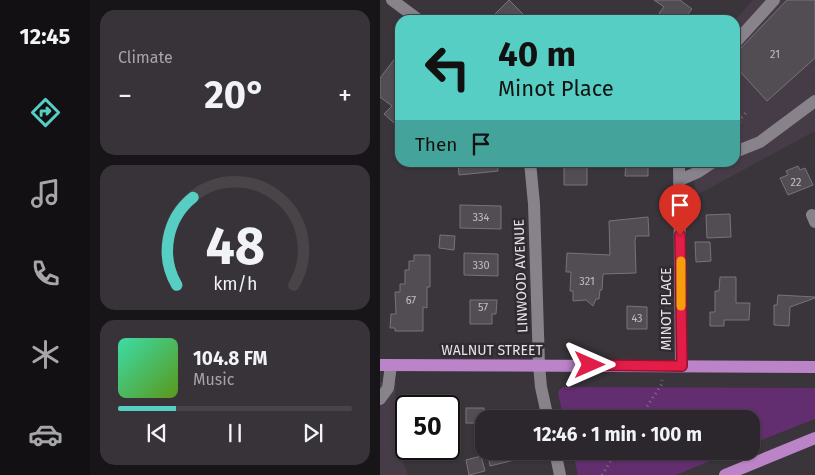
<!DOCTYPE html>
<meta charset="utf-8">
<style>
body{margin:0;font-family:"Fira Sans",sans-serif;background:#383338;color:#f1f3f6;height:100vh;display:flex;flex-direction:column;font-size:19px;white-space:nowrap}
*{box-sizing:border-box;margin:0}
p{font-size:16px;color:#a6a5a9}
.icon{flex:none;width:28px;height:28px;fill:none;stroke:currentColor;stroke-width:2;stroke-linecap:round;stroke-linejoin:round}
.map{position:relative;flex:1;overflow:hidden}
.drawer{display:flex;flex-direction:column;gap:10px;padding:10px;background:#181518;width:290px}
.drawer>*{flex:none}
.banner{position:absolute;left:15px;top:15px;width:345px;height:152px;border-radius:15px;box-shadow:0 1px 4px #0004,0 0 0 1px #484448;background:#56cec4;color:#111;overflow:hidden}
.speed{position:absolute;left:15px;top:395px;display:flex;gap:10px;font-size:25px;font-weight:700;text-align:center}
.speed>*{display:grid;place-content:center;width:65px;height:65px;border-radius:50%;background:#2c272c;box-shadow:0 1px 4px #0004,0 0 0 1px #484448;line-height:1}
.speed .limit{border:2px solid #111;border-radius:8px;background:#fff;color:#111}
.pin{position:absolute;display:grid;place-items:center;width:42px;height:42px;color:#fff;margin:-51px -21px;border-radius:50% 50% 50% 0;rotate:-45deg;box-shadow:0 0 5px #0007}
.pin .icon{rotate:45deg}
.me{position:absolute;width:55px;margin:-28px;rotate:90deg;stroke-linejoin:round;filter:drop-shadow(0 0 4px #0008)}
.turn{display:flex;align-items:center;gap:18px;height:105px;padding:0 20px;font-size:22px}
.turn .icon{width:65px;height:65px;stroke-width:2.5}
.turn b{display:block;font-size:35px;line-height:42px}
.then{display:flex;align-items:center;height:48px;padding:0 20px;background:#0003;gap:10px;font-size:19px}
.big{font-size:38px;font-weight:700;line-height:1.1}
.drawer .tile{flex:1;display:flex;flex-direction:column;justify-content:center;gap:8px;min-width:0;padding:0 18px;border-radius:15px;background:#383338}
.drawer .dial{align-items:center;gap:0}
.dial svg{height:130px;overflow:visible;fill:none;stroke:#484448;stroke-width:7;stroke-linecap:round;text-anchor:middle}
.dial text{fill:#f1f3f6;stroke:none}
.song{display:flex;align-items:center;gap:15px}
.cover{width:60px;height:60px;border-radius:8px;background:linear-gradient(135deg,hsl(160 70% 55%),hsl(90 70% 35%))}
.played{height:5px;border-radius:2px;background:linear-gradient(90deg,#56cec4 25%,#484448 25%)}
.keys{display:flex;justify-content:space-around;direction:ltr}
.heat{display:flex;justify-content:space-between;align-items:center;font-size:28px;direction:ltr}
.trip{position:absolute;left:95px;top:410px;width:285px;height:50px;border-radius:15px;background:#2c272c;box-shadow:0 1px 4px #0004,0 0 0 1px #484448;font-weight:700;line-height:50px;text-align:center}
main{display:flex;flex:1;min-height:0}
.dock{display:flex;flex-direction:column;width:90px;justify-content:space-around;align-items:center;background:#121012;color:#a6a5a9}
.dock .icon{width:35px;height:35px}
.dock .on{color:#56cec4}
.dock b{font-size:22px;color:#f1f3f6}
.map>svg:first-child{display:block}
</style>
<main>
<nav class="dock">
<b>12:45</b>
<svg class="icon on" aria-label="directions" viewBox="0 0 24 24"><path d="M12 3l9 9-9 9-9-9zM9 14v-3h6M13 9l2 2-2 2"/></svg>
<svg class="icon" aria-label="music" viewBox="0 0 24 24"><path d="M9 18V5l10-2v13"/><circle cx="6" cy="18" r="3"/><circle cx="16" cy="16" r="3"/></svg>
<svg class="icon" aria-label="phone" viewBox="0 0 24 24"><path d="M5 4h4l2 5-3 2q2 4 5 5l2-3 5 2v4C11 20 4 13 5 4z"/></svg>
<svg class="icon" aria-label="climate" viewBox="0 0 24 24"><path d="M12 3v18M4 7l16 10M4 17L20 7"/></svg>
<svg class="icon" aria-label="car" viewBox="0 0 24 24"><path d="M5 17H2v-5l4-1 3-4h7l3 4 3 1v5h-3M9 17h6M6 11h13"/><circle cx="7" cy="17" r="2"/><circle cx="17" cy="17" r="2"/></svg>
</nav>
<section class="drawer">
<div class="tile"><p>Climate</p>
<div class="heat"><a>−</a><b class="big">20°</b><a>+</a></div>
</div>
<div class="tile dial"><svg viewBox="0 0 100 80">
<path d="M14 69A42 42 0 1 1 86 69"/>
<path d="M14 69A42 42 0 0 1 24 15" stroke="#56cec4"/>
<text x="50" y="56" font-size="32" font-weight="700">48</text>
<text x="50" y="72" font-size="11">km/h</text>
</svg></div>
<div class="tile">
<div class="song"><i class="cover"></i><div><b>104.8 FM</b><p>Music</p></div></div>
<div class="played"></div>
<div class="keys"><svg class="icon" aria-label="previous" viewBox="0 0 24 24"><path d="M18 5L8 12l10 7zM5 5v14"/></svg><svg class="icon" aria-label="pause" viewBox="0 0 24 24"><path d="M8 5v14M16 5v14"/></svg><svg class="icon" aria-label="next" viewBox="0 0 24 24"><path d="M6 5l10 7-10 7zM19 5v14"/></svg></div>
</div>
</section>
<div class="map">
<svg width="435" height="475" viewBox="0 0 435 475">
<rect width="100%" height="100%" fill="#3a343b"/>
<g fill="#463c48">
<path d="M373,0H435V131L315,196L313,163L355,162V20Z"/>
<path d="M0,382H16L14,419L28,457L22,459L28,475H0Z"/>
</g>
<g fill="#632e6f">
<path d="M183,387L435,388V419L371,444V419H184L178,394L179,390Z"/>
<path d="M192,451H354L296,475H198Z"/>
</g>
<g fill="#524c53" stroke="#79727a">
<path d="M129,0L149,20H109Z"/>
<path d="M274,0H300L312,9L303,20H289L279,13L284,7Z"/>
<path d="M407,0H435V58L387,101L355,66V51L361,48Z"/>
<path d="M20,52V128L4,114L12,106L0,97V78Z"/>
<path d="M78,162H117L118,171L79,175Z"/>
<path d="M184,162H205V166H207V185H184Z"/>
<path d="M246,162H268V176H245Z"/>
<path d="M418,166L420,170L425,168L433,185L408,195L400,178L408,175L406,171Z"/>
<path d="M80,205L121,206V229L80,228Z"/>
<path d="M350,214L351,237L327,238L326,215Z"/>
<path d="M268,217L269,236H256L255,240L256,273L223,274L222,290H220L219,299H216L213,306L206,300L193,301V291H190L191,272H186L187,253L230,255L229,221Z"/>
<path d="M60,235L75,236L74,250L59,248Z"/>
<path d="M315,242H330L331,261L316,262Z"/>
<path d="M84,253L118,254V276L84,275Z"/>
<path d="M34,255H50V287H47V308L43,307V331H15V328H10L11,314H16L15,292H20V284H25V270H29V261H34Z"/>
<path d="M340,277H356V303H370L369,320H344V326H330V312H335V291H339Z"/>
<path d="M398,295L435,297V298L410,307L409,326L394,325V305H397Z"/>
<path d="M90,300H117L116,314H112V324H90Z"/>
<path d="M247,306L267,307V329H247Z"/>
<rect x="86" y="408" width="18" height="15"/>
<path d="M107,451H150L151,456L110,466Z"/>
<path d="M101,456L105,471L89,475L86,460Z"/>
</g>
<g fill="none" stroke-linecap="round" stroke-linejoin="round">
<g stroke="#7b767c" stroke-width="3" stroke-dasharray="1 4" stroke-linecap="butt">
<path d="M357,137L361,118L367,112"/>
<path d="M259,419L281,385L282,380"/>
<path d="M222,475L237,451"/>
</g>
<g stroke="#88828a" stroke-width="12">
<path d="M12,0L39,20"/>
<path d="M355,43L394,0"/>
<path d="M355,152L380,142L435,101"/>
<path d="M150,162L154,204L159,365L161,387L168,419"/>
<path d="M299,162L301,366"/>
<path d="M300,180L318,172L333,162"/>
<path d="M432,215L435,222"/>
<path d="M0,399L8,388L11,365"/>
<path d="M175,451L180,475"/>
</g>
<g stroke="#bc84c8" stroke-width="12">
<path d="M0,365L435,367"/>
<path d="M345,475L435,438"/>
</g>
</g>
<g fill="none" stroke-linecap="round" stroke-linejoin="round">
<defs>
<path id="route" d="M210,365L302,366L300,235"/>
</defs>
<use href="#route" stroke="#92132f" stroke-width="12"/>
<use href="#route" stroke="#e11d48" stroke-width="9"/>
<path stroke="#f59e0b" stroke-width="9" d="M301,261V306"/>
</g>
<g text-anchor="middle" dominant-baseline="central" stroke-width="5" stroke-linejoin="round" paint-order="stroke">
<g font-size="11" fill="#c1bdc2">
<text x="395" y="54">21</text>
<text x="416" y="182">22</text>
<text x="101" y="217">334</text>
<text x="101" y="265">330</text>
<text x="207" y="281">321</text>
<text x="31" y="300">67</text>
<text x="103" y="307">57</text>
<text x="257" y="318">43</text>
</g>
<g font-size="14" fill="#e6e3e7" stroke="#302a31">
<text transform="translate(141 276) rotate(-92)">LINWOOD AVENUE</text>
<text transform="translate(286 309) rotate(-90)">MINOT PLACE</text>
<text x="112" y="350">WALNUT STREET</text>
</g>
</g>
</svg>
<div class="speed"><div class="limit">50</div></div>
<div class="pin" style="left:300px;top:235px;background:#d93025"><svg class="icon" aria-label="arrive" viewBox="0 0 24 24"><path d="M6 21V4h12l-3 4 3 4H6"/></svg></div>
<svg class="me" style="left:210px;top:365px" viewBox="-20 -20 40 40"><path d="M0-17L14 15 0 8-14 15z" fill="#e11d48" stroke="#fff" stroke-width="4"/></svg>
<div class="trip">12:46 · 1 min · 100 m</div>
<div class="banner">
<div class="turn"><svg class="icon" aria-label="left" viewBox="0 0 24 24"><path d="M17 20v-9H6M10 6l-5 5 5 5"/></svg><div><b>40 m</b>Minot Place</div></div>
<div class="then">Then<svg class="icon" aria-label="arrive" viewBox="0 0 24 24"><path d="M6 21V4h12l-3 4 3 4H6"/></svg></div>
</div>
</div>
</main>
